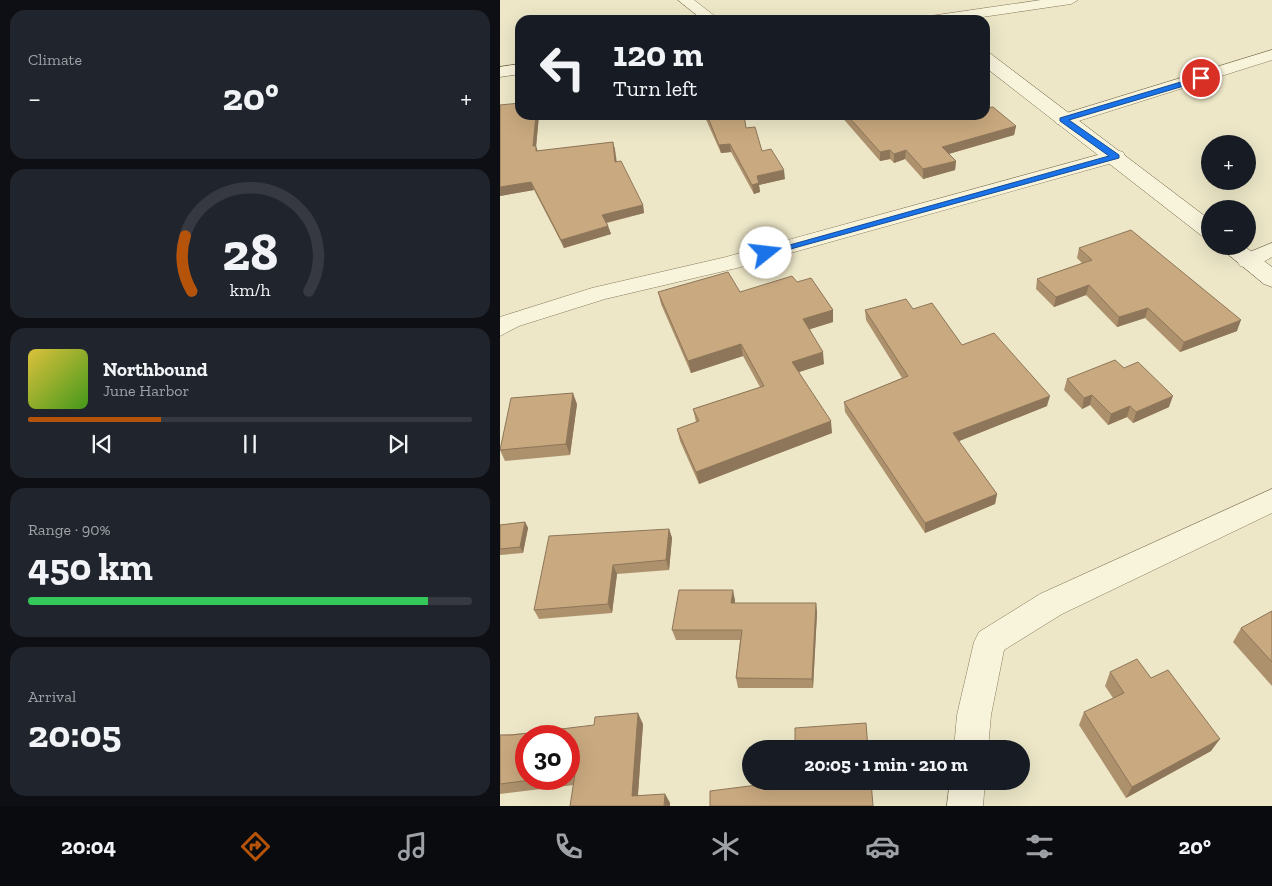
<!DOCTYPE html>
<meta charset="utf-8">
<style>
body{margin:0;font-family:"Zilla Slab",serif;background:#20242c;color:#f1f3f6;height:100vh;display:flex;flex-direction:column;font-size:19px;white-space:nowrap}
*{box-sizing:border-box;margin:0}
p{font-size:16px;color:#9ea1a6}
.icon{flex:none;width:28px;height:28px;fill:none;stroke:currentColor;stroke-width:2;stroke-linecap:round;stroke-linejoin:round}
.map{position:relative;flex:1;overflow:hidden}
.drawer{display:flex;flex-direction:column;gap:10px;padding:10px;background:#0d0f14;width:500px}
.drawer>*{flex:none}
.top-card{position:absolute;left:15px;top:15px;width:475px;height:105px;border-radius:15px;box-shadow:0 5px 20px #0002;background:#171b24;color:#f1f3f6;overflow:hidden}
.tools{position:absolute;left:701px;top:135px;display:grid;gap:10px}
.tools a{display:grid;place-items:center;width:55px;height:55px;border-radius:50%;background:#171b24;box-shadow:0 5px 20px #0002;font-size:25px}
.speed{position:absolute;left:15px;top:725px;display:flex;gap:10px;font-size:25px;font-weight:700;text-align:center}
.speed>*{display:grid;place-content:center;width:65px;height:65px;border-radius:50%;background:#171b24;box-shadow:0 5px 20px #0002;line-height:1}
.speed .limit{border:8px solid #d22;background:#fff;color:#111}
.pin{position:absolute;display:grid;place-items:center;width:42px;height:42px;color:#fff;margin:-21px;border:2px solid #fff;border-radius:50%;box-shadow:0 1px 5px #0007}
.me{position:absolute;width:55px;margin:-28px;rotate:74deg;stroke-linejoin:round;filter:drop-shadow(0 0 4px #0008)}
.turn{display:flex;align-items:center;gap:18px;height:105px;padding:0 15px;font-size:22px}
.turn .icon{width:65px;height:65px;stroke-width:2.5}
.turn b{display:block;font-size:35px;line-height:42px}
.big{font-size:38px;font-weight:800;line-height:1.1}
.drawer .widget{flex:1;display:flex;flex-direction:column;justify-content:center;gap:8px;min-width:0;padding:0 18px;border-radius:15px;background:#20242c}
.drawer .dial{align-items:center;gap:0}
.dial svg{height:130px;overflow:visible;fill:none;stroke:#363941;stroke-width:7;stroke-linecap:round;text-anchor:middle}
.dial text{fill:#f1f3f6;stroke:none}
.song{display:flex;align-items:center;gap:15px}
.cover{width:60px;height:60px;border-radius:8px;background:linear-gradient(135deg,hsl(50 70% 55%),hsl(100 70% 35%))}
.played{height:5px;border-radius:2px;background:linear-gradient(90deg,#b45309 30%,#363941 30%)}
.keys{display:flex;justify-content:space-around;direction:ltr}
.heat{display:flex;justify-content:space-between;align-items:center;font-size:28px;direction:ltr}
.charge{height:8px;border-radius:4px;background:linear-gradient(90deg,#34c759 90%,#363941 0)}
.trip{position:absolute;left:242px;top:740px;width:288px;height:50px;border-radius:25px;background:#171b24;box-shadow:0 5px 20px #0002;font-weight:800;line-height:50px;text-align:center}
.menu{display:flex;height:80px;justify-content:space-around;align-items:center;background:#090b0e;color:#9ea1a6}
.menu .icon{width:35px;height:35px}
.menu .active{color:#b45309}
.menu b{font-size:22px;color:#f1f3f6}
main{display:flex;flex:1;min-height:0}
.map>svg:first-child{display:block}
</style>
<main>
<section class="drawer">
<div class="widget"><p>Climate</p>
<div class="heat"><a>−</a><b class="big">20°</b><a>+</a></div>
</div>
<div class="widget dial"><svg viewBox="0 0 100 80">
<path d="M14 69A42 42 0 1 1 86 69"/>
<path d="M14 69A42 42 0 0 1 10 35" stroke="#b45309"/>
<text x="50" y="56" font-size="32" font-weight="700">28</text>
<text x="50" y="72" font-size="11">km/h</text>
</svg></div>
<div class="widget">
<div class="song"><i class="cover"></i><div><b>Northbound</b><p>June Harbor</p></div></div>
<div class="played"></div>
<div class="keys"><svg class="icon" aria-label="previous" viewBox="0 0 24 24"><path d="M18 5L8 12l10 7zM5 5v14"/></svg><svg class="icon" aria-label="pause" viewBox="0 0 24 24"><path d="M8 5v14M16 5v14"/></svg><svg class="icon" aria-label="next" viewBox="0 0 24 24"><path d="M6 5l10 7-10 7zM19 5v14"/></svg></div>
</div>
<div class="widget"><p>Range · 90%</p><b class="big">450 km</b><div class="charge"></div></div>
<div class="widget"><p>Arrival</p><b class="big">20:05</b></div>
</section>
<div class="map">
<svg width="772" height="806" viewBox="0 0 772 806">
<rect width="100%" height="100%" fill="#ede7c8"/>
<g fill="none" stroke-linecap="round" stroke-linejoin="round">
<defs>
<g id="street">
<path d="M178,0H194L220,20H203Z"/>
<path d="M541,0H578L571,4L462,20H424L431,16Z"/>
<path d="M772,50V60L569,124H557L554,120L557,116Z"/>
<path d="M616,150L623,152L625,156L623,160L237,268L105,299L19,326L0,336V317L3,316L92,288L226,257Z"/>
<path d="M772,243V257L756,266L748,268L740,266L737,261L740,256Z"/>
<path d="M772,489V513L562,614L504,650L491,715L488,749H454L457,715L474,642L479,632L540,594Z"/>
<path d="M450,781H485L483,806H447Z"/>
</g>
<g id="secondary">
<path d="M485,53L491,54L710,220V238L702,236L485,67Z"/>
<path d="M20,64V74L0,77V67Z"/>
<path d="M718,246H744L772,267V287L764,284Z"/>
</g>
</defs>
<use href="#street" stroke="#887b5d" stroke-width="1"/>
<use href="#secondary" stroke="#6a5c40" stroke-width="1"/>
<use href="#street" fill="#f8f3db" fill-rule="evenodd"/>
<use href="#secondary" fill="#f8f3db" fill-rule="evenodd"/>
</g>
<g fill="#ad916d" fill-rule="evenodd">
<path d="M20,115H39L36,147L38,151L113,142L115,150L117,162L143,205L144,213L107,223L108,226L111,234L64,248L34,190L0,196Z"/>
<path d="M204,115H244L246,128L262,151L285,179L259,185L260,192L254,194L231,152L221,153Z"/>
<path d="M340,115H485L516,126L514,135L449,154L456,161L455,170L423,179L405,159L394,163L390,159L380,161Z"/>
<path d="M579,248L737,331L680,352L645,318L617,327L586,295L554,307L536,289L537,279L582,263L577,258Z"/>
<path d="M297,282L333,322L310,329L324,364L299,372L332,433L199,484L180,441L177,429L196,422L193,409L260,387L243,356L191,373L161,304L158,292H240Z"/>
<path d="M413,309L462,345L547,406L458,441L497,494L495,504L425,533L345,412L344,402L402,378L366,320L365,310Z"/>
<path d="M624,368L669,407L633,423L627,417L608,425L590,405L582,409L564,390L567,379Z"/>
<path d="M77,404L70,455L5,461L0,450Z"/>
<path d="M25,522L28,528L23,553L0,555V525Z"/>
<path d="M169,529L172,538L169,570L117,574L112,613L39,619L34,610Z"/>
<path d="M235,600V603H316L317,613L313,688H238L236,678L240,640H176L172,630Z"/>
<path d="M772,611V686L733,642L741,628Z"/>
<path d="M610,672L651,678L711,751L626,798L579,725L584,712L613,698L605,686Z"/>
<path d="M143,724L138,796L165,794L170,803L74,785L0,794V735ZM69,736V779H26Z"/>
</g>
<g fill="#8d7659">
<path d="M36,115H39L36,147L39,154L33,146Z"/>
<path d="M516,126L514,135L441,156L442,147Z"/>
<path d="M113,142L115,150L117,170L115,162Z"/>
<path d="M230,144L231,152L221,153L219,145Z"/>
<path d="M390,150V159L380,161V152Z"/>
<path d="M406,150L405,159L394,163V154Z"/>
<path d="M456,161L455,170L423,179V169Z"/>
<path d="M284,170L285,179L259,185L260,192L254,194L252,185L257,176Z"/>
<path d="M31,182L34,190L0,196V187Z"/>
<path d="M143,205L144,213L104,223L102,215Z"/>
<path d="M108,226L111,234L64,248L61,240Z"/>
<path d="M589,285L586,295L554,307L556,297Z"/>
<path d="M648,308L645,318L617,327L619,317Z"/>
<path d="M333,310V322L304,331L303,319Z"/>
<path d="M741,320L737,331L680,352L684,342Z"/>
<path d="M241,344L243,356L191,373L188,361Z"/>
<path d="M323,352L324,364L293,374L292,362Z"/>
<path d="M73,393L77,404L70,455L66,444Z"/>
<path d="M592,395L590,405L582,409L584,398Z"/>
<path d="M550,396L547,406L452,444L453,433Z"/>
<path d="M673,396L669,407L633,423L636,412Z"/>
<path d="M630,406L627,417L608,425L611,414Z"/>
<path d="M331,421L332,433L199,484L196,472Z"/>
<path d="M497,494L495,504L425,533V523Z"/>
<path d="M25,522L28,528L23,553L20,547Z"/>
<path d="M169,529L172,538L169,570L166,560Z"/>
<path d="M113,565L117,574L112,613L108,604Z"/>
<path d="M233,590L235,600L233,613L231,603Z"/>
<path d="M316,603L317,613L313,688L312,679Z"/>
<path d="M138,713L143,724L137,806L132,796Z"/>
<path d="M720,739L711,751L626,798L632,787Z"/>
<path d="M165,794L170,803V806H164Z"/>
</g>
<g fill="#c9a97f" stroke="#8d7659">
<path d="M20,103V115H36L33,146H36V151L113,142L115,162L121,161L143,205L102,215L108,226L61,240L31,182L0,187V105Z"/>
<path d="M493,107L516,126L442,147L456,161L423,169L406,150L394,154L390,150L380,152L347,115H485V108Z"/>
<path d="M207,115H244L246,128L255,127L262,151L271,149L284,170L257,176L259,183L252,185L230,144L219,145Z"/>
<path d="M631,230L741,320L684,342L648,308L619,317L589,285L556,297L537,279L592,260L579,248Z"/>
<path d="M228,272L240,292L292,276L297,282L311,278L333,310L303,319L323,352L292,362L331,421L196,472L177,429L199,421L193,409L264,386L241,344L188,361L158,292Z"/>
<path d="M406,299L413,309L432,303L462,345L494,333L550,396L453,433L497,494L425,523L344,402L408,376L365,310Z"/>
<path d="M615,360L624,368L638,362L673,396L636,412L630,406L611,414L592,395L584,398L567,379Z"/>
<path d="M73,393L66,444L0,450L11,398Z"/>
<path d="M25,522L20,547L0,549V525Z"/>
<path d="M169,529L166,560L113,565L108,604L34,610L49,536Z"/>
<path d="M179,590H233L231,603H316L312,679L236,678L242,630H172Z"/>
<path d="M772,611V662L741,628Z"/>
<path d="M637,659L651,678L668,670L720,739L632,787L584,712L624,693L610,672Z"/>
<path d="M138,713L132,796L165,794L164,806H70L75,774L69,775V736H26V779H39L0,784V735H12L94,725L95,717Z"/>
<path d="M366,723L368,749H295V728Z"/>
<path d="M289,781H371L373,806H210V791Z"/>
</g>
<path fill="#1a73e8" stroke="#114b97" d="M701,76L705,78L704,80L569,120L619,155V158L269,255L261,253L609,156L560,121V118Z"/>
</svg>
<div class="tools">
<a>+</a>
<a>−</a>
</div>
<div class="speed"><div class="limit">30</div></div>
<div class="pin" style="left:701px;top:78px;background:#d93025"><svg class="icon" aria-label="arrive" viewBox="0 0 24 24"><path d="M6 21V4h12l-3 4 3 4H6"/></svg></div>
<svg class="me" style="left:266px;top:253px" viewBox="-20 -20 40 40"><circle r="19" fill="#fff"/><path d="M0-13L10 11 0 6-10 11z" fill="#1a73e8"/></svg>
<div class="trip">20:05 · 1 min · 210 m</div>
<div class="top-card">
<div class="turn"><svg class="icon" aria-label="left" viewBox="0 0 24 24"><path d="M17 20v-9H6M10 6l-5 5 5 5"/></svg><div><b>120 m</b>Turn left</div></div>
</div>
</div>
</main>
<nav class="menu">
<b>20:04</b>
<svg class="icon active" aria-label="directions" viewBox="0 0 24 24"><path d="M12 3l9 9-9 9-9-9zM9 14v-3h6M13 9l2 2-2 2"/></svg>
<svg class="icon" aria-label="music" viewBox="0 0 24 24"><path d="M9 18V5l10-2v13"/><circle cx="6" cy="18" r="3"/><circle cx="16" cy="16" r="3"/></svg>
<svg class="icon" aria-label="phone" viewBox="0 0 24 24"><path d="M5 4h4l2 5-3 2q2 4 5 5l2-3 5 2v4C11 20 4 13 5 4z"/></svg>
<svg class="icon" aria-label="climate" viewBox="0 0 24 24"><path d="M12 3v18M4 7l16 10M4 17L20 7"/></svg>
<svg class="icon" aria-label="car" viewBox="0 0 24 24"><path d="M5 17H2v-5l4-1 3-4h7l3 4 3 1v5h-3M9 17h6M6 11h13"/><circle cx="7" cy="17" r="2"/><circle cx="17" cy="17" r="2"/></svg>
<svg class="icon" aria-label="filters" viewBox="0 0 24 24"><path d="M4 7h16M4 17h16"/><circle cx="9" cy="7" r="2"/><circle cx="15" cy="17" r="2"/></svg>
<b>20°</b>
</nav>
